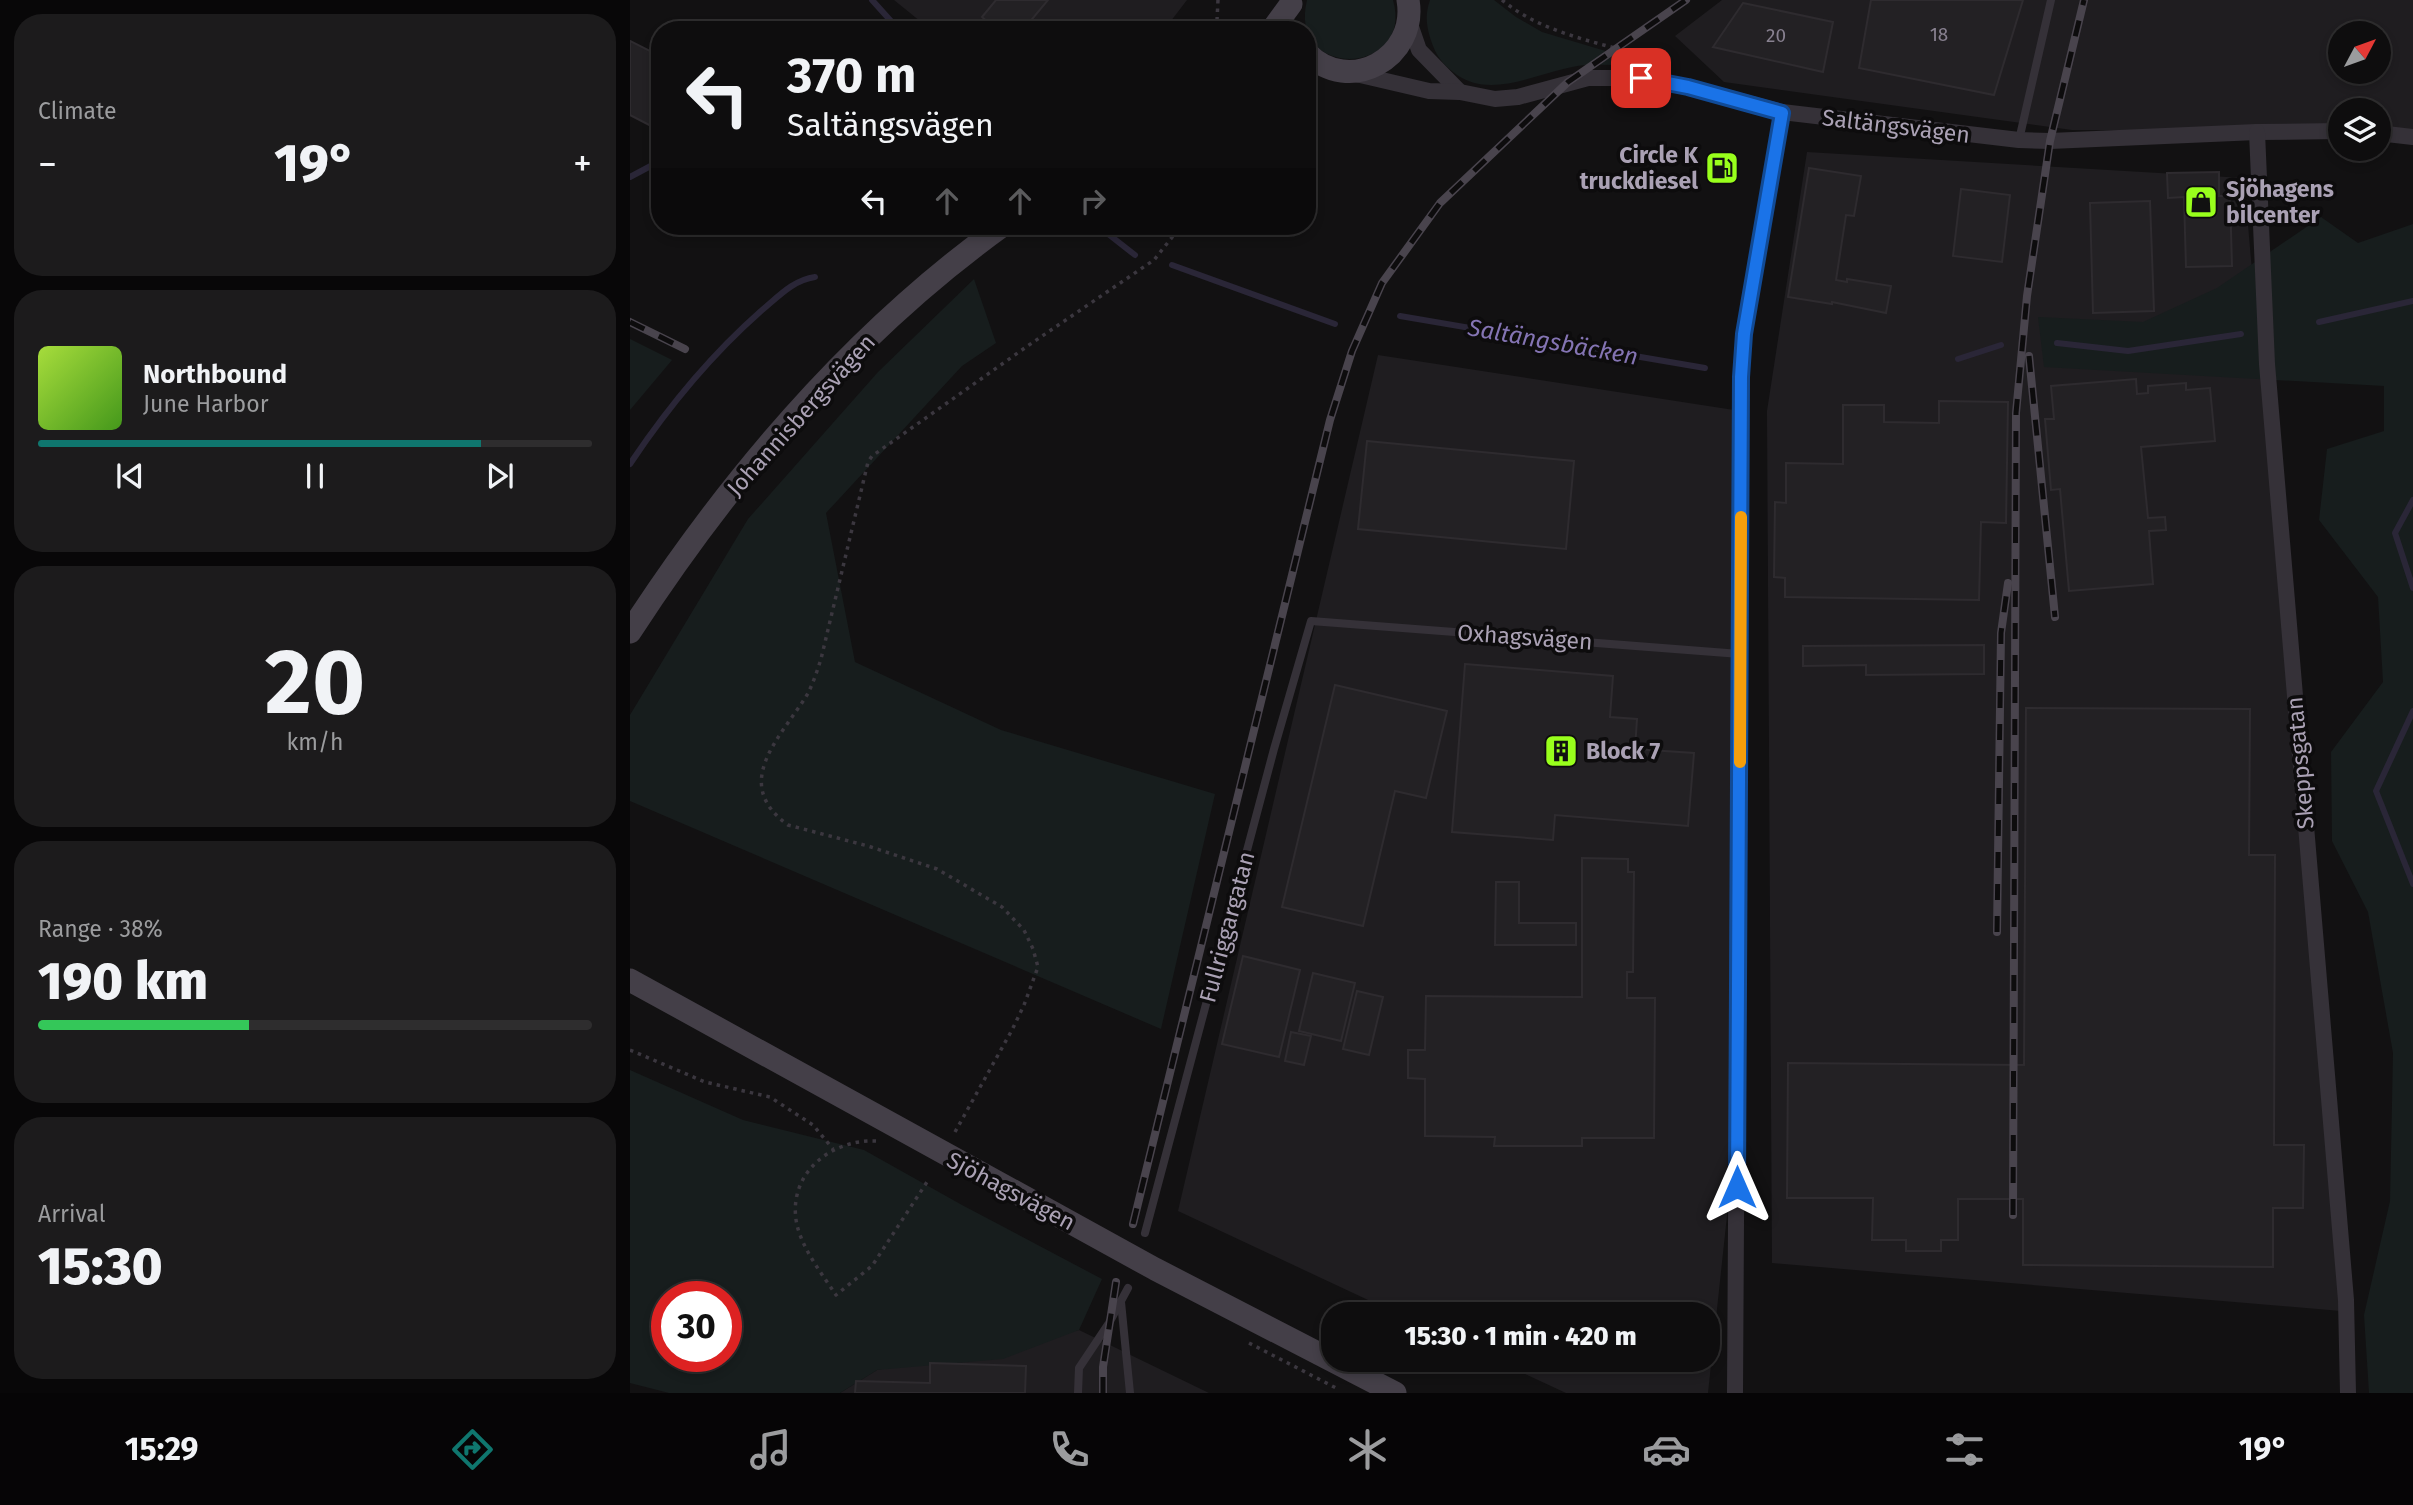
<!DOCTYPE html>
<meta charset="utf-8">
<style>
body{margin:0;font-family:"Fira Sans",sans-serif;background:#1c1b1c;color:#f1f3f6;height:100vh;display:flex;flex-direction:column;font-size:26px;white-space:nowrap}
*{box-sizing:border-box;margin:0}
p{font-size:23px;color:#9b9c9e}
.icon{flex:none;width:38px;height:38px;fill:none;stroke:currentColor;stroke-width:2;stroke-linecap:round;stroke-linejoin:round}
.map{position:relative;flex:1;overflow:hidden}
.side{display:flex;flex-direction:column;gap:14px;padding:14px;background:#080708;width:630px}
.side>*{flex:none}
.top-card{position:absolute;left:21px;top:21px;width:665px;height:214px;border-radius:28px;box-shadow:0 4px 10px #0003,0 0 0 2px #2e2d2e;background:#0e0d0e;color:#f1f3f6;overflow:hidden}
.needle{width:46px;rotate:49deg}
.controls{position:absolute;left:1698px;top:21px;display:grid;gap:14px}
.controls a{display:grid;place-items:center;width:63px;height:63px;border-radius:50%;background:#0e0d0e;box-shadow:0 4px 10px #0003,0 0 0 2px #2e2d2e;font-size:35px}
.speed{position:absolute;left:21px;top:1281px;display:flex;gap:14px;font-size:35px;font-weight:700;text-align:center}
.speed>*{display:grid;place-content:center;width:91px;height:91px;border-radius:50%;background:#0e0d0e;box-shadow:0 4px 10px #0003,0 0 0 2px #2e2d2e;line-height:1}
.speed .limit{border:10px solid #d22;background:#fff;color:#111}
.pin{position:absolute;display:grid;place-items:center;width:60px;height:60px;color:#fff;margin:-30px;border-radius:14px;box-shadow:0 4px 10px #0006}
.me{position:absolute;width:77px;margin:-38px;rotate:0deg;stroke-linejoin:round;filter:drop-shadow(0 0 5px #0008)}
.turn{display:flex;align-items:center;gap:24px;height:147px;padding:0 21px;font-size:32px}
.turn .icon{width:91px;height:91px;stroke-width:2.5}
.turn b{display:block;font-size:49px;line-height:60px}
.lanes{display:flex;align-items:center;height:66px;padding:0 21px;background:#0003;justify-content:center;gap:35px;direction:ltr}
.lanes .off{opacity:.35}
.big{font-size:52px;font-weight:800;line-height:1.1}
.side .widget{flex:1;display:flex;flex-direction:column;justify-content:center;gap:10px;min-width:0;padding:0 24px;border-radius:28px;background:#1c1b1c}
.side .dial{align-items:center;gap:0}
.dial b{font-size:91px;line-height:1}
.song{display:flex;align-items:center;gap:21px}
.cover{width:84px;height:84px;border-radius:10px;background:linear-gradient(135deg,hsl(80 70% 55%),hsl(100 70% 35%))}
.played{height:7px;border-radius:4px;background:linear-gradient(90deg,#0f766e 80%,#2e2d2e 80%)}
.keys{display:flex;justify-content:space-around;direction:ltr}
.heat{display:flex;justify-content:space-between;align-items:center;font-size:38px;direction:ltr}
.charge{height:10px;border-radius:5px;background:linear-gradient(90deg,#34c759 38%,#2e2d2e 0)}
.trip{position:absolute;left:691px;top:1302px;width:399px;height:70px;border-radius:28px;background:#0e0d0e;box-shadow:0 4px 10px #0003,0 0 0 2px #2e2d2e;font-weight:800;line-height:70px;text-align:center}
.menu{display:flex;height:112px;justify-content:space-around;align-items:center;background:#060506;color:#9b9c9e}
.menu .icon{width:49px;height:49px}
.menu .on{color:#0f766e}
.menu b{font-size:32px;color:#f1f3f6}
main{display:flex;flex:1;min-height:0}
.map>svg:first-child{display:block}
</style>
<main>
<section class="side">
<div class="widget"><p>Climate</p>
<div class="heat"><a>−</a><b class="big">19°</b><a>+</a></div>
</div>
<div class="widget">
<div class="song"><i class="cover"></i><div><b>Northbound</b><p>June Harbor</p></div></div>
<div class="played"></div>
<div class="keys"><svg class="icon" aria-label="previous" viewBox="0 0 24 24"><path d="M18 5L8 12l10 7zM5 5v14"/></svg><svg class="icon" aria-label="pause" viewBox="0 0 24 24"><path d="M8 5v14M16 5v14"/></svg><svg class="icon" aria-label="next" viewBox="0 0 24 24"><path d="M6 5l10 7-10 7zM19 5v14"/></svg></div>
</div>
<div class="widget dial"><b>20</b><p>km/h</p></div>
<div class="widget"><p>Range · 38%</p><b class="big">190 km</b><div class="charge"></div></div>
<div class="widget"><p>Arrival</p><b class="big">15:30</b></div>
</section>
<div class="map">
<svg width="1783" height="1393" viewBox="0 0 1783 1393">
<rect width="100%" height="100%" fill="#121112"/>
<g fill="#1f1d20" fill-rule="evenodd">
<path d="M264,0H557L534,30H301Z"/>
<path d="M1092,0H1783V131H1748V110H1710V131L1442,130L1094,82L1045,36ZM1710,33H1748V72H1710Z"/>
<path d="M1177,152L1614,178L1711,1311L1142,1263L1137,411Z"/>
<path d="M748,355L1104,410L1099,1197L1078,1393H936L865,1360H1078V1314H768L548,1211Z"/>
<path d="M449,1330L579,1393H210L247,1370Z"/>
</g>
<g fill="#171d1d" fill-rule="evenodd">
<path d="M677,0H763C785,76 657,81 677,0Z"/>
<path d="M800,0H864L886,17L912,32L1026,66C1003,66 979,64 956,65C915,68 865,101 827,75C816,67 808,59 803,46C797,30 794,17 800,0Z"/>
<path d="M1691,217L1728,243L1783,224V1393H1739L1734,1315L1760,1201L1763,1053L1738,912L1702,841L1701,752L1753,682L1748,597L1689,520L1697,449L1754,431V386L1414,367L1408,317L1513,322L1587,288Z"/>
<path d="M344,279L366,343L332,366L196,513L225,662L371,730L585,794L531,1029L0,801V715L118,519L248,372Z"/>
<path d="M0,339L42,360L0,410Z"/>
<path d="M0,1070L113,1120L234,1150L332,1205L472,1279L449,1330L373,1359L247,1370L210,1393H39L0,1383ZM37,1297H96V1356H37Z"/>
</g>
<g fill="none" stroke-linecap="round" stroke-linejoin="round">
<g stroke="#2a2637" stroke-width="6">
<path d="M242,0L269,30"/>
<path d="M0,177L30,161"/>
<path d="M468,226L505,255"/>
<path d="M542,265L705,324"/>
<path d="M770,316L1075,368"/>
<path d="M1689,322L1783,301"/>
<path d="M1427,343L1498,351L1611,334"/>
<path d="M1328,359L1371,345"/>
<path d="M0,464C38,407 80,356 131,311C148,297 163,280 185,277"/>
<path d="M1783,500L1765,533L1783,588"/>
<path d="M1783,711L1746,791L1783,884"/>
</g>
</g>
<g fill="#232124" stroke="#2e2b2f" stroke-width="2">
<path d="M366,0H418L393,30H367L352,17Z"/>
<path d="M1241,0H1393L1364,95L1229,68Z"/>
<path d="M1113,3L1203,22L1193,72L1083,47Z"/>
<path d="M0,41L30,56L29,130L0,115Z"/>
<path d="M1179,168L1231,176L1224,216L1216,215L1206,280L1217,282V279L1261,286L1256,313L1202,302V304L1158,297Z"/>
<path d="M1589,172V196H1600L1602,266L1556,267L1554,197L1538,198L1537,173Z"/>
<path d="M1331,189L1380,195L1372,262L1323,256Z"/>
<path d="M1520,201L1524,311L1463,313L1460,203Z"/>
<path d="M1506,379L1507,394L1518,393V386L1556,383V390L1580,388L1585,441L1511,447L1518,518L1535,517L1536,530L1519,531L1523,584L1439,591L1430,489L1421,490L1415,419H1424L1421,386Z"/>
<path d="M1309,401L1378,402L1376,523L1351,522L1349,600L1155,597V578L1144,577L1145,502L1156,503V463L1213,464V405H1254V422L1309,423Z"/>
<path d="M737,441L944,461L936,549L728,529Z"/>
<path d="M1354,645V674L1236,675V665L1173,666V646Z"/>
<path d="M835,664L983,676L980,717L1007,719L1005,749L1064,753L1058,826L925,815L923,840L822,832Z"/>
<path d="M705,685L817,711L796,798L765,791L733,926L652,907Z"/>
<path d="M1396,708L1620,709L1619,855H1645L1644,1145H1674L1673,1208H1643V1267L1393,1265V1199H1328V1240H1311V1251H1276V1240H1242L1243,1198H1157L1158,1063L1394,1065Z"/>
<path d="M952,858L998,859V872H1004L1003,972H997V998H1025L1024,1138H952V1146H864L865,1137L795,1136V1079L778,1078V1050H795L796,996L952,997Z"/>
<path d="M866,882H889V923H946V945H865Z"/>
<path d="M613,956L670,970L649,1057L592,1044Z"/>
<path d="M683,973L725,983L711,1041L669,1031Z"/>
<path d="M727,991L753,997L739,1055L713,1049Z"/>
<path d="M661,1032L681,1036L674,1065L655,1061Z"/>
<path d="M300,1363L396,1366L395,1393H225L226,1381L300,1383Z"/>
</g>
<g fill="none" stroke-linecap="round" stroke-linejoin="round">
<g stroke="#3b373f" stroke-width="3.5" stroke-dasharray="3.5 5" stroke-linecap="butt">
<path d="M588,0L587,20L589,30"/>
<path d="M872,0C918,38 980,43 1034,63"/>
<path d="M0,1050L75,1082L140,1097L183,1125L203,1149"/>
<path d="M325,1132L382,1030L394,1005L408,967L403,949L394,930L372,907L307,869L238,846L158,825C100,783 151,737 177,695C183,684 187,671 191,659L238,462L242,456L399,345L524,260L551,226"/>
<path d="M246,1141C200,1139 156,1175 167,1225C173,1250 192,1274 206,1295L242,1266L297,1182"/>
<path d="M619,1343L708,1389"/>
</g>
<g stroke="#353138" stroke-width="8">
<path d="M1389,140L1421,0"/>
<path d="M515,1233L644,749L681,621L1110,654"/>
<path d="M491,1302L500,1393"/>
<path d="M448,1393L449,1368L479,1323L498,1288"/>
</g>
<g stroke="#353138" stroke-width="16">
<path d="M779,21L789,50L830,92"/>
<path d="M726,74L799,91L830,92L865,99L888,97L958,78H1011L1058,87L1152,112L1389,140L1420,141L1627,132L1710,131"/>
<path d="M1627,132L1637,364L1716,1300L1718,1393"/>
<path d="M1748,133L1783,137"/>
<path d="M1105,1393L1111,377L1114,334L1152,112"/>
</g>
<g stroke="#443f48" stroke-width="23">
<path d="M642,30L661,4"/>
<path d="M677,53C719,96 788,58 778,0"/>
<path d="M0,632C100,478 222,334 372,226"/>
<path d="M0,980L525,1269L765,1393"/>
</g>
<defs>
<g id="rail">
<path d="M0,322L55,349"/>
<path d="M1399,356L1425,617"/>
<path d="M1367,932L1371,633L1378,583"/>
<path d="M1383,1215L1386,413L1397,296L1420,141L1454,0"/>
<path d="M503,1224L700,420L722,351L752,283L810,203L938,82L1056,0"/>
<path d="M473,1393V1367L486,1282"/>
</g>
</defs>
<use href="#rail" stroke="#49444d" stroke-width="8"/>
<use href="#rail" stroke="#0d0c0d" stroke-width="5" stroke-dasharray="16" stroke-linecap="butt"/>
</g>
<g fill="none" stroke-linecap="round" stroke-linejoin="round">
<defs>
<path id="route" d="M1011,78L1058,87L1152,113L1114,334L1111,377L1107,1187"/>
</defs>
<use href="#route" stroke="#114b97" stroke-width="18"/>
<use href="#route" stroke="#1a73e8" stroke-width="12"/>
<path stroke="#f59e0b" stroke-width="12" d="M1110,762L1111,517"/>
</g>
<defs>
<symbol id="fuel-square" viewBox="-11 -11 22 22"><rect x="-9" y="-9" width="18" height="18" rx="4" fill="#99ff1c" stroke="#0d0c0d"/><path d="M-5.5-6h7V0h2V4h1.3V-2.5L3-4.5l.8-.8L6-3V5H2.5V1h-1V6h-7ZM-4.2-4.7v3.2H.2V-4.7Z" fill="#111"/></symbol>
<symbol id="shop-square" viewBox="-11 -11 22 22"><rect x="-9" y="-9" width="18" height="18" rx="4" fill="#99ff1c" stroke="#0d0c0d"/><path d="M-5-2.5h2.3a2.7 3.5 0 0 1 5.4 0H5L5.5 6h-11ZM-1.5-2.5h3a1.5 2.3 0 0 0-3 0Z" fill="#111"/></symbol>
<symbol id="building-square" viewBox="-11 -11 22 22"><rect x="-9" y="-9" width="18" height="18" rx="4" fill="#99ff1c" stroke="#0d0c0d"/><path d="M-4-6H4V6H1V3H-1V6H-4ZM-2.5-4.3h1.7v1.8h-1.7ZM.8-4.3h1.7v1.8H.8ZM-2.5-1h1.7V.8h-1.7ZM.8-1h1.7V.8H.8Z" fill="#111"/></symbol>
</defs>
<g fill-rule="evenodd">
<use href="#fuel-square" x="1073" y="149" width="38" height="38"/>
<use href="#shop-square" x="1552" y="183" width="38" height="38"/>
<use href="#building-square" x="912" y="732" width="38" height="38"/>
</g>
<g text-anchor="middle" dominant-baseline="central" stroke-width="7" stroke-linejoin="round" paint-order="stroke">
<g font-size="19" fill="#888190">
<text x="1309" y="34">18</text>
<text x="1146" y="35">20</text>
</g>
<g font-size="23" fill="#aaa1b4" stroke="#0d0c0d">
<text transform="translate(1266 126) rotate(7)">Saltängsvägen</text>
<text transform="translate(171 415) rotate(-48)">Johannisbergsvägen</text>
<text transform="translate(895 637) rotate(4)">Oxhagsvägen</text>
<text transform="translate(1670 763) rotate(-95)">Skeppsgatan</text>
<text transform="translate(597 927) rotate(-75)">Fullriggargatan</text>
<text transform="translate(381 1191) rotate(28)">Sjöhagsvägen</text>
</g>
<g font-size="23" font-weight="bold" fill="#aaa1b4" stroke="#0d0c0d" text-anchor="start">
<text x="1068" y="155" text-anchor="end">Circle K<tspan x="1068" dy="26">truckdiesel</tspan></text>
<text x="1596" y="189">Sjöhagens<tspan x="1596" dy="26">bilcenter</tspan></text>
<text x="956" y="751">Block 7</text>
</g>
<g font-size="24" font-style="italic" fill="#8474b3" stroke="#0d0c0d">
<text transform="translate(923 342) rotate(10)">Saltängsbäcken</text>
</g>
</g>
</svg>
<div class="controls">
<a><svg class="needle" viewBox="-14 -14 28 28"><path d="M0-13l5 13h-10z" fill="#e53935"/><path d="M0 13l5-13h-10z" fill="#9b9c9e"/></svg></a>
<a><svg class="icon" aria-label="layers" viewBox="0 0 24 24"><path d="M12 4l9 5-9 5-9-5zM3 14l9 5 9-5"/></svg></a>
</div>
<div class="speed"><div class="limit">30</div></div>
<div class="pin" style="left:1011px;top:78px;background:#d93025"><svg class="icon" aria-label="arrive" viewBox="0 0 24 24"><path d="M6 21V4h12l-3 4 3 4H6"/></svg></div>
<svg class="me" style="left:1107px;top:1187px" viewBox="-20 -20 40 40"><path d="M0-17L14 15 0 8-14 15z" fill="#1a73e8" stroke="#fff" stroke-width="4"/></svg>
<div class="trip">15:30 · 1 min · 420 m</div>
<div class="top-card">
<div class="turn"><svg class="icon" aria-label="left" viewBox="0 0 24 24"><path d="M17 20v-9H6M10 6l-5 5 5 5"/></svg><div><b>370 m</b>Saltängsvägen</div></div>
<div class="lanes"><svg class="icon" aria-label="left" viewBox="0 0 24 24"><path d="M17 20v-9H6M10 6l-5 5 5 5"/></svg><svg class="icon off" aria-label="ahead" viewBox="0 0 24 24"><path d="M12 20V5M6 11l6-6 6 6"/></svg><svg class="icon off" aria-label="ahead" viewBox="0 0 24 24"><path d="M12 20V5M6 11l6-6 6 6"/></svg><svg class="icon off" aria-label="right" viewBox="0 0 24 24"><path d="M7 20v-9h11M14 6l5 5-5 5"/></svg></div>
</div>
</div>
</main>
<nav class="menu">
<b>15:29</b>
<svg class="icon on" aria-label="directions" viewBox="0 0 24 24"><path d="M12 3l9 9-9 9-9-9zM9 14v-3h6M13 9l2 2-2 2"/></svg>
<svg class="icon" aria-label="music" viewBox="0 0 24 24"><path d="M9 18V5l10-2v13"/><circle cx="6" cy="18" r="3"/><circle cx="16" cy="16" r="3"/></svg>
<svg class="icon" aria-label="phone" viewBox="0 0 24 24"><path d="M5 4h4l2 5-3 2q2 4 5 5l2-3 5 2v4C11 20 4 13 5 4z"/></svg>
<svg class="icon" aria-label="climate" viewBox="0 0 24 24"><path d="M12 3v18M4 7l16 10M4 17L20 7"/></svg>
<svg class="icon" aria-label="car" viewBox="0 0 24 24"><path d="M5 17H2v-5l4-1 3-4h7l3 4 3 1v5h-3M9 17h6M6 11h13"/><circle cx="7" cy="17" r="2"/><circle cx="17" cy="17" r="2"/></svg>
<svg class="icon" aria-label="filters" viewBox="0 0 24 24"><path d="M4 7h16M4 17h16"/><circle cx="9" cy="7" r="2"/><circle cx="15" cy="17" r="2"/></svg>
<b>19°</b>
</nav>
